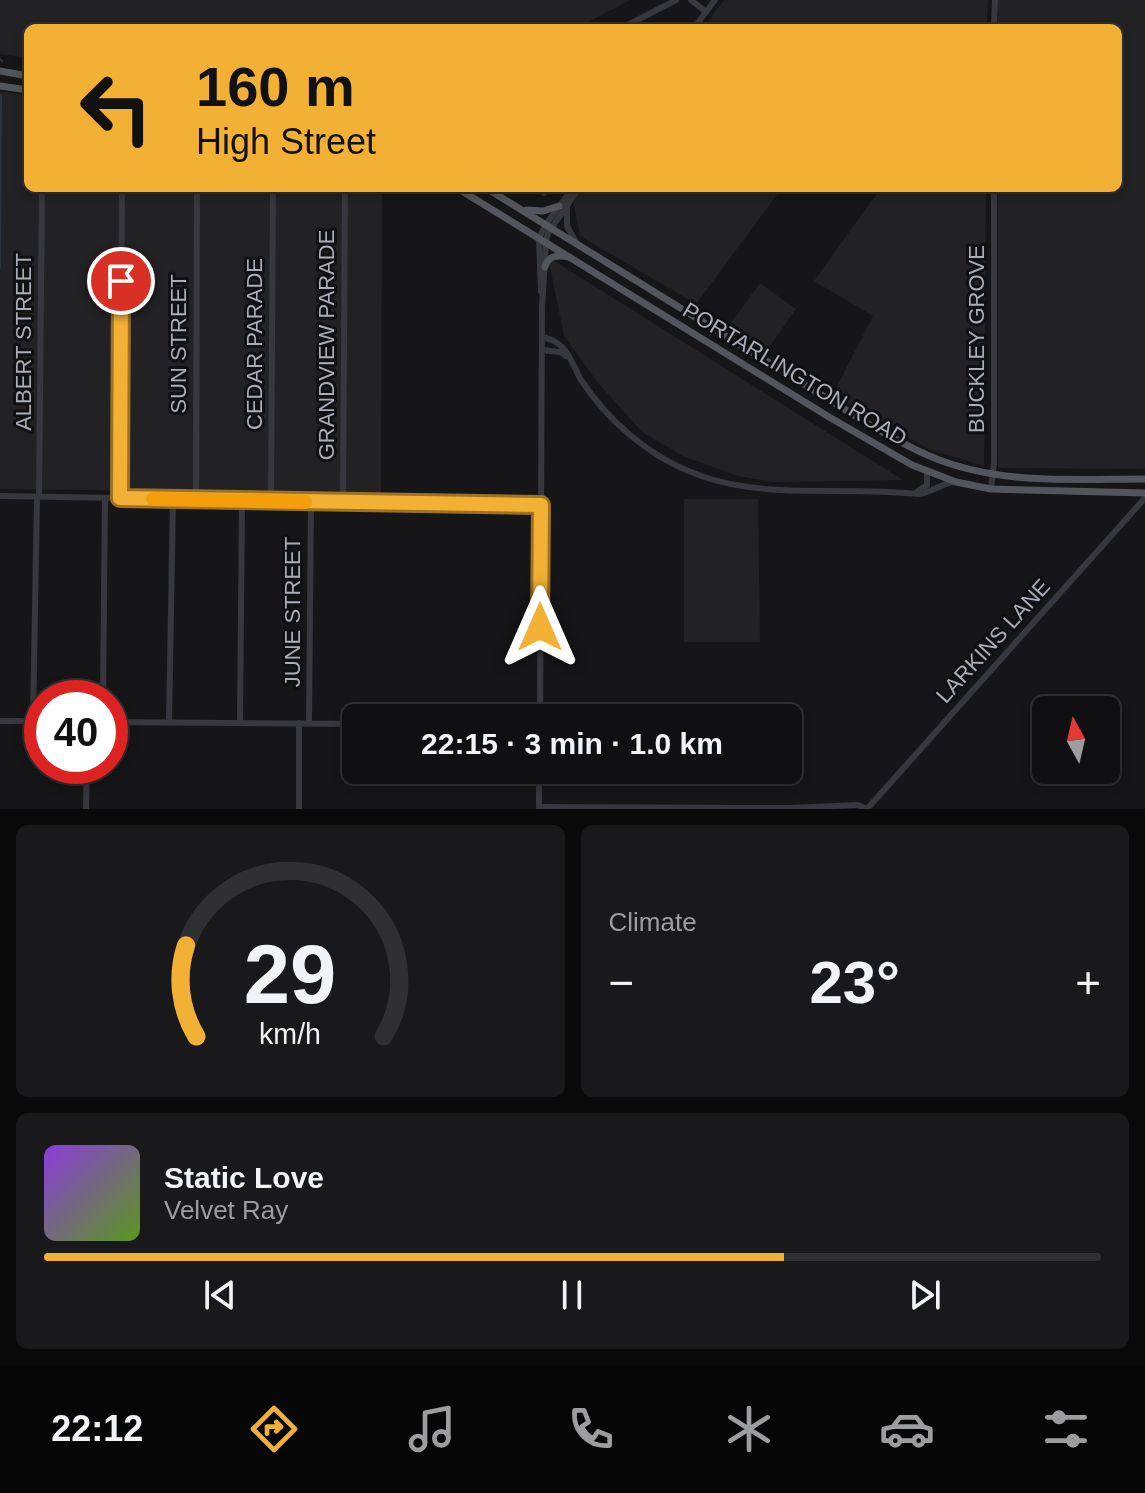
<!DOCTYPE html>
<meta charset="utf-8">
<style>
body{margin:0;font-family:Arial,sans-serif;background:#19191b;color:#f1f3f6;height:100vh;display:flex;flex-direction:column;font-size:30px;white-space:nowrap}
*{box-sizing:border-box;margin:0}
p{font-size:26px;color:#9c9d9f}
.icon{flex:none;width:44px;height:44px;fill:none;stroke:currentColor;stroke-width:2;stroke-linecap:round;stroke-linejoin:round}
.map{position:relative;height:809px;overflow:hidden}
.panel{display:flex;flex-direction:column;gap:16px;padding:16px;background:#09090a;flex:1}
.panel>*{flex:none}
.banner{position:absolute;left:24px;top:24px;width:1098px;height:168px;border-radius:12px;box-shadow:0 4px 12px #0003,0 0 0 2px #303032;background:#f2b134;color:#111;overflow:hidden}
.needle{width:52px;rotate:352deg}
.controls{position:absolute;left:1032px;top:696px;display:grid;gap:16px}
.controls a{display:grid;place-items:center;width:88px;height:88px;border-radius:12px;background:#101012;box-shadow:0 4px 12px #0003,0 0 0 2px #303032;font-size:40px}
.speed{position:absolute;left:24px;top:680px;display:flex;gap:16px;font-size:40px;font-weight:700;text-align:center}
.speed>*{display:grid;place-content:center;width:104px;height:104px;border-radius:50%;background:#101012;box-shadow:0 4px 12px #0003,0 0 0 2px #303032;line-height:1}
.speed .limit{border:12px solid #d22;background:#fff;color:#111}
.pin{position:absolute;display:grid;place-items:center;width:68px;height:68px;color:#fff;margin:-34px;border:4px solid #fff;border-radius:50%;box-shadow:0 2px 8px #0007}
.me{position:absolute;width:88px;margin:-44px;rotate:0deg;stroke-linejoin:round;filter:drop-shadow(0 0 6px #0008)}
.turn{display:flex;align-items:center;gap:28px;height:168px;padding:0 40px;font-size:36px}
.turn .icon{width:104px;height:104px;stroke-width:2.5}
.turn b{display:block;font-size:56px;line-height:68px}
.big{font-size:60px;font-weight:800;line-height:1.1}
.panel .tile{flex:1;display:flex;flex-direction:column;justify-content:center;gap:12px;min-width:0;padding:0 28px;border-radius:12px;background:#19191b}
.panel .dial{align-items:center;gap:0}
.dial svg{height:208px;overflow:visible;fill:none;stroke:#303032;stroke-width:7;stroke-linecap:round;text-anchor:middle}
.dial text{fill:#f1f3f6;stroke:none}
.song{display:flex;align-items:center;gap:24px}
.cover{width:96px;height:96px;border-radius:12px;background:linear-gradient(135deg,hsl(270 70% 55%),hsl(90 70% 35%))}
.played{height:8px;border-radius:4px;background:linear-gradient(90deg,#f2b134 70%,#303032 70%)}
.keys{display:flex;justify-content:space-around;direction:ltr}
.heat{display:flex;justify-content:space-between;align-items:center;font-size:44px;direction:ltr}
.panel .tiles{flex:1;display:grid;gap:16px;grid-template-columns:1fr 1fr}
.tile:last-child{grid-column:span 2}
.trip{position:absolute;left:342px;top:704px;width:460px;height:80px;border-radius:12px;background:#101012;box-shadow:0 4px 12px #0003,0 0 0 2px #303032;font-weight:800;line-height:80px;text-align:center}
.tabs{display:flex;height:128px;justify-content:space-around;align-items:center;background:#060607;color:#9c9d9f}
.tabs .icon{width:56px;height:56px}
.tabs .current{color:#f2b134}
.tabs b{font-size:36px;color:#f1f3f6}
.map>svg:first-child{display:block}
</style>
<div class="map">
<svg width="1145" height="809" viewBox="0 0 1145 809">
<rect width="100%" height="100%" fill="#161618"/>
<g fill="#222225">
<path d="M0,0H630L577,28H28V58L0,54Z"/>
<path d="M724,0H988L987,28H703Z"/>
<path d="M998,0H1145V469L998,468V188H1118V28H998Z"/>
<path d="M0,91L28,95V188H382L381,494L0,489Z"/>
<path d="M582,188H782L696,304L580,236L573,200Z"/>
<path d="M881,188H986L984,466L930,450L833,394L873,316L814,281Z"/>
<path d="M548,257L903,480L772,482L738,476L685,457L642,432L599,384L564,336Z"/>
<path d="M760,283L796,309L765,353L728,327Z"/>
<path d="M684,499H758L760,642H684Z"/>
</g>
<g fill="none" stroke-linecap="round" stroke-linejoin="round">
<g stroke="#2c353c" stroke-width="2">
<path d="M0,59L2,61"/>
<path d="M0,268L1,95"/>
</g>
<g stroke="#37383d" stroke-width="6">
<path d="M691,0L706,12"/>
<path d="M622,28L676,0"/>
<path d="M694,28L715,0"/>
<path d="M994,28L995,0"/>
<path d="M544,193V188"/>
<path d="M567,208V226L576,242"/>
<path d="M541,291L539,238L546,224L573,188"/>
<path d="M542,337C550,339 557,341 563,348C571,356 575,370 581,380C595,401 611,419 630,435C721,512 813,483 918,494C932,493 941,483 955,482"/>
<path d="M542,350L560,352L566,356"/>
<path d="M991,489L994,463V188"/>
<path d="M918,491L927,485V471"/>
<path d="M0,496L541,505"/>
<path d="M39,497L42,188"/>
<path d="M120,498L122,188"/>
<path d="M196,500L197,188"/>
<path d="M271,501L273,188"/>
<path d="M343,502L345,188"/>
<path d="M103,698L105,498"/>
<path d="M540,718L542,307L546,241L548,233L579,188"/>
<path d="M0,721H42"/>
<path d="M33,721L37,497"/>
<path d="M110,722L356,724"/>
<path d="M169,722L173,499"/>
<path d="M240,723L242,500"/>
<path d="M309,723L311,502"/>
<path d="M539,807L791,808L858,805L867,809L1145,498"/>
<path d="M86,809L87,766"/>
<path d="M299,809V723"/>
<path d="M539,809V770"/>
</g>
<g stroke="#53555c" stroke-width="7">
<path d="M0,71L28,76"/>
<path d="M0,86L28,90"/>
<path d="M457,188L829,417L912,465L956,482L991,489L1145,493"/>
<path d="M486,188L870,425C897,440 924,456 954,465C1015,484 1082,479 1145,479"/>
<path d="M527,210L543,211L559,206"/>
<path d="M545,267C548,255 558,255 569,257"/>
</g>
</g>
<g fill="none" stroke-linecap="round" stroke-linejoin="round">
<defs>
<path id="route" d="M121,281L120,498L541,505L540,627"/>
</defs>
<use href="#route" stroke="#9d7322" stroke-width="20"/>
<use href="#route" stroke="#f2b134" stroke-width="14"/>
<path stroke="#f59e0b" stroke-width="14" d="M153,499L305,502"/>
</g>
<g text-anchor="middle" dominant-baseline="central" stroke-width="6" stroke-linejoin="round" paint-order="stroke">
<g font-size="22" fill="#a8adb8" stroke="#111113">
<text transform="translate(976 339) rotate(-90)">BUCKLEY GROVE</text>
<text transform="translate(23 342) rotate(-90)">ALBERT STREET</text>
<text transform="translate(178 344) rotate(-90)">SUN STREET</text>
<text transform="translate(254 344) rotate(-90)">CEDAR PARADE</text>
<text transform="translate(326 345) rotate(-90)">GRANDVIEW PARADE</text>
<text transform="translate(795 374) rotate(31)">PORTARLINGTON ROAD</text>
<text transform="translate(292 612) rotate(-90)">JUNE STREET</text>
<text transform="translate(993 641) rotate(-48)">LARKINS LANE</text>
</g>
</g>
</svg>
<div class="controls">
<a><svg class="needle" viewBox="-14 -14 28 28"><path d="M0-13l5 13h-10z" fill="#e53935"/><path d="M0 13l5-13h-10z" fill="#9c9d9f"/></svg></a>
</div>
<div class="speed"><div class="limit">40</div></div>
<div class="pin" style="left:121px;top:281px;background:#d93025"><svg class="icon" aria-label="arrive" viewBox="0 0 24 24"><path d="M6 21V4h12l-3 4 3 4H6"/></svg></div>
<svg class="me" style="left:540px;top:627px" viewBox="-20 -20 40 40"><path d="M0-17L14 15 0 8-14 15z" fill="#f2b134" stroke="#fff" stroke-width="4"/></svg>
<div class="trip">22:15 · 3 min · 1.0 km</div>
<div class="banner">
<div class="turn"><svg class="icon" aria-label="left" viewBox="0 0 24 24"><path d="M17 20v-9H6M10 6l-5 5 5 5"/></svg><div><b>160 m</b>High Street</div></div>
</div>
</div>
<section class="panel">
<div class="tiles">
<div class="tile dial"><svg viewBox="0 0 100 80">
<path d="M14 69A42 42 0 1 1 86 69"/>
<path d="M14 69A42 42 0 0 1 10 34" stroke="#f2b134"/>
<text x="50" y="56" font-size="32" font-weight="700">29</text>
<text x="50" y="72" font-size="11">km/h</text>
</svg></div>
<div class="tile"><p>Climate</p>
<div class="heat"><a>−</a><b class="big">23°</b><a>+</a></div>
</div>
<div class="tile">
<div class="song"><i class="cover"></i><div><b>Static Love</b><p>Velvet Ray</p></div></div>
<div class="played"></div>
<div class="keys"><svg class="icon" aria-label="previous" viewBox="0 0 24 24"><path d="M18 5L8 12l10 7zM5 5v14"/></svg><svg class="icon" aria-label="pause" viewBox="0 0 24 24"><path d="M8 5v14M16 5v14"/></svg><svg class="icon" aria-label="next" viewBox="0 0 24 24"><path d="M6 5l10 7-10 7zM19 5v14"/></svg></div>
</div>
</div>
</section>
<nav class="tabs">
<b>22:12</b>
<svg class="icon current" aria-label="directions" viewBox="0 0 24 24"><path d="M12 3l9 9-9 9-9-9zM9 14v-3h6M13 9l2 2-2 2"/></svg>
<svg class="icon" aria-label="music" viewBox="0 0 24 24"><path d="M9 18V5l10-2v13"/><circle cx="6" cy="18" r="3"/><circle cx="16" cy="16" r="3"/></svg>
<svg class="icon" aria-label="phone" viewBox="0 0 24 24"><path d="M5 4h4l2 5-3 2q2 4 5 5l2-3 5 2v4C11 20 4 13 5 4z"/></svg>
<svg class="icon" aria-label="climate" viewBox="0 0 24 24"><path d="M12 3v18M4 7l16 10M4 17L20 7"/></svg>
<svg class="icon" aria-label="car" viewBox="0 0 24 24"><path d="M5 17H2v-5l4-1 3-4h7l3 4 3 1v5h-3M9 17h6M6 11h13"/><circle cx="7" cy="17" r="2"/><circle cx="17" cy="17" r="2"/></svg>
<svg class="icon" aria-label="filters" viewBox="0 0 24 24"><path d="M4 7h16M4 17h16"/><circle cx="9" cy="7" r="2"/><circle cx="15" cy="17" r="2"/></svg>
</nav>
